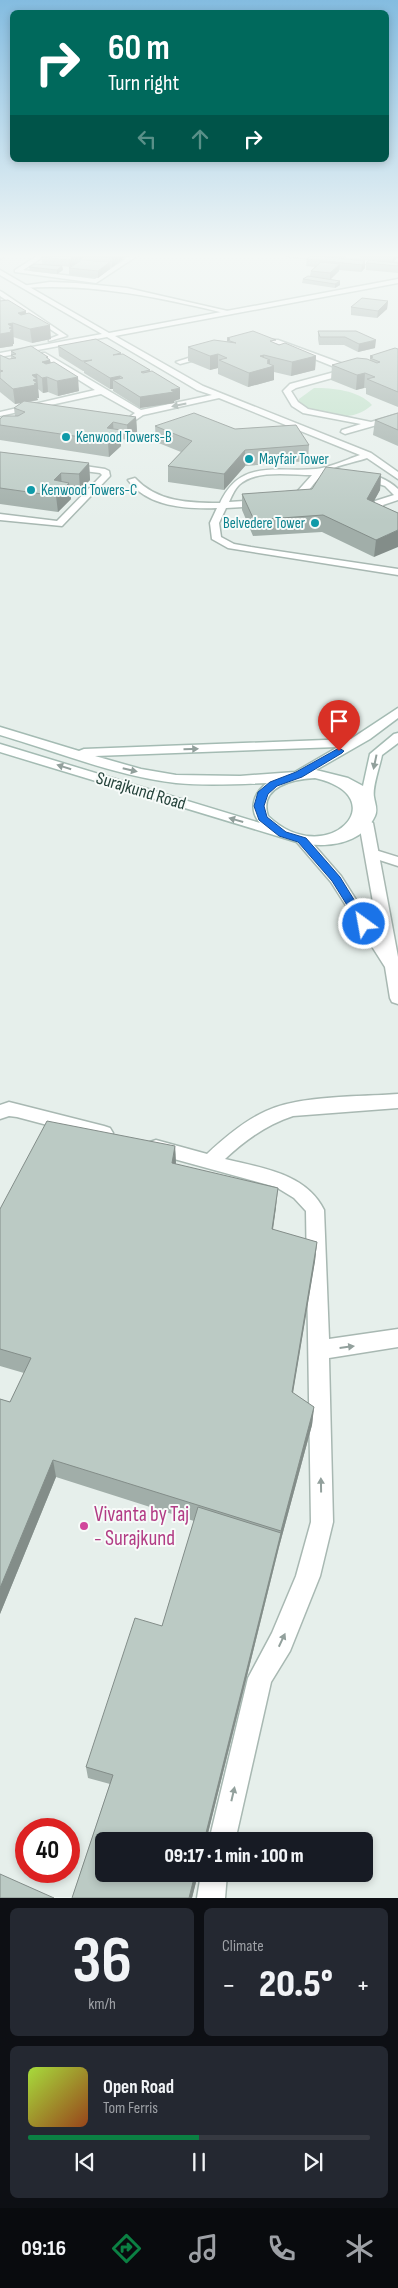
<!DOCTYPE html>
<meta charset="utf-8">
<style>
body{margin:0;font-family:"Sofia Sans Condensed",sans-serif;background:#242831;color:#f1f3f6;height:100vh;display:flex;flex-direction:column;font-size:19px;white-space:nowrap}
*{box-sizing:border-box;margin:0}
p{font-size:16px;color:#9ea1a6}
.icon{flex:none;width:28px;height:28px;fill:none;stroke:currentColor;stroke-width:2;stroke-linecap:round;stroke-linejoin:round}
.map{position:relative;height:1898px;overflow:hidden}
.sheet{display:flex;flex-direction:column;gap:10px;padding:10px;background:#0d0f14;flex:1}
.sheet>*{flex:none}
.hud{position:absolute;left:10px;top:10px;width:379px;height:152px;border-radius:8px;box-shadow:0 2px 8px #0003;background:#00695c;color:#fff;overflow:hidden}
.speed{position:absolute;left:15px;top:1818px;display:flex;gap:10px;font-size:25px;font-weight:700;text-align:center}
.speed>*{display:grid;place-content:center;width:65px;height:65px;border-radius:50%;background:#171b24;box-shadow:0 2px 8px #0003;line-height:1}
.speed .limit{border:8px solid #d22;background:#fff;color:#111}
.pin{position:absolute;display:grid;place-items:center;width:42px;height:42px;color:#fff;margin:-51px -21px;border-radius:50% 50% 50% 0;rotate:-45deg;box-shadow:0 0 5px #0007}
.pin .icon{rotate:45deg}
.me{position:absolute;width:55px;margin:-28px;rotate:328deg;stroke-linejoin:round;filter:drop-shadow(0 0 4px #0008)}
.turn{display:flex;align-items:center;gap:18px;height:105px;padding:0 15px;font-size:22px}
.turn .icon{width:65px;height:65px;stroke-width:2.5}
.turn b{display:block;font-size:35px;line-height:42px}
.lanes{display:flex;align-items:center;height:48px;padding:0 15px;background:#0003;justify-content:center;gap:25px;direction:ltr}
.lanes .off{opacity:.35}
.big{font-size:38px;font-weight:800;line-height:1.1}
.sheet .widget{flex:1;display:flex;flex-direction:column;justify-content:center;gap:8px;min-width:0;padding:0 18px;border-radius:8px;background:#242831}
.sheet .dial{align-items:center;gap:0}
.dial b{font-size:65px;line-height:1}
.song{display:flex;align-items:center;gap:15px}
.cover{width:60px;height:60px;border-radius:8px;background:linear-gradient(135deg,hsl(80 70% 55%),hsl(20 70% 35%))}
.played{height:5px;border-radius:2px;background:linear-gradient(90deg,#0b8043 50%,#363941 50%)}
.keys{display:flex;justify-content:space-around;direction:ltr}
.heat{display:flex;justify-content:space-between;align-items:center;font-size:28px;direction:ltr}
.sheet .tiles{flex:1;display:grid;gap:10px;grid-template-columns:1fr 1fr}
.widget:last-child{grid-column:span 2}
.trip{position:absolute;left:95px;top:1832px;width:278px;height:50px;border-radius:8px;background:#171b24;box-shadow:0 2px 8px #0003;font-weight:800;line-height:50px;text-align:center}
.tabs{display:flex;height:80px;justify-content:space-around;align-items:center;background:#090b0e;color:#9ea1a6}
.tabs .icon{width:35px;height:35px}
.tabs .selected{color:#0b8043}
.tabs b{font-size:22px;color:#f1f3f6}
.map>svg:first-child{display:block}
</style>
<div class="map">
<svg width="398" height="1898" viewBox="0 0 398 1898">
<rect width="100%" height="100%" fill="#e6efeb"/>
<path fill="#bfe0c8" d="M314,388C333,388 358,390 372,405C351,424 321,416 298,404L299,399Z"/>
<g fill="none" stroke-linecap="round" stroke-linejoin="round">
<defs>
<g id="service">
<path d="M50,282L76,283L127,288L232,312L229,314C161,298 94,283 24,288L21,286Z"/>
<path d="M372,849L398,857V866L367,856L365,853Z"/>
<path d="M398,1094V1108L293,1116C268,1124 245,1140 225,1159C261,1168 306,1173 324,1210L329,1339L398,1329V1347L329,1358L333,1522L320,1576L290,1651L271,1682L235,1841H209L248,1678L272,1633L296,1576L311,1522L306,1211L294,1198L276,1187L156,1154L150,1152L147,1147L150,1142L156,1140L207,1154C224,1138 244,1121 266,1111C301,1095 358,1097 398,1094Z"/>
<path d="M9,1102L104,1126L110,1128L113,1133L110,1138L104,1140L17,1117L9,1116L0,1119V1105Z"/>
<path d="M201,1874H227L225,1898H197Z"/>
</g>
<g id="minor">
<path d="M0,256H5L0,259Z"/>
<path d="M37,256H44L23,270L95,279L130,256H137L96,283L15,272V270Z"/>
<path d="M287,256H314L398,263V267Z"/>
<path d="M0,270L109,333L398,279V283L115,336L203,386L371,453L398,472V479L367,458C353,463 334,465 323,474C311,484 302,506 284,503V499L295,494L312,475C291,475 256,469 239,485C234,490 232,496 229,502L262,500L267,503L262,506L226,508L219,523L221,537L234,544L251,547L398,569V575L228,548L212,539L210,523L217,508C185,509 148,507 128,480L135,478C157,502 189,503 220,503C241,458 276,473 316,469C328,468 348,459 360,455L219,398L143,415L125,427L115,424L123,422L135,413L101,394L0,416V412L95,390L42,357V353H45L141,410L212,395L197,390L107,337L0,357V353L102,334L0,275Z"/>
<path d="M0,291L2,292L67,336L49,341V339L59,335L0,296Z"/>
<path d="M256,339L278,340L354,368V372L296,388L291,391L298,402L308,409L371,422L398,414V419L345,434L341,432L342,430L361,424L303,413L292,406L283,391L290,384L342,370L275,343L254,342L252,341Z"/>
<path d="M207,352L211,354L210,356L180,364L176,362Z"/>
<path d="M71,464L105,469L109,471L110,476L62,526L0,520V514L57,521L102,475L100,473L68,469L67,467Z"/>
<path d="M358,473C371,472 389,480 398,489V500L383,505L385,511L398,518V524L381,518L374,507L375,501L394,495L385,486L358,477Z"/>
</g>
<path id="tertiary" d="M366,819L373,823L398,957V1004L392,1002L390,998L385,967L331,882L295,840L302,836L307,837L341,876L379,936L359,823Z"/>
<path id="secondary" d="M398,708V718L370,739L316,770L348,778L363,786L370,754L394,734L398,733V743L382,755C380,766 372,787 374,797C375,804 378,809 375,816C362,845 324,849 297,842L0,752V744L260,823C248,809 254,793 267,783C237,784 206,786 176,783C116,776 58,752 0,735V727L79,751L84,749L351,739ZM338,747L295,772L240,776L176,775L141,769L95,756ZM315,778C398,797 327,872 268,816C258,786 294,779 315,778Z"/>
</defs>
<use href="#service" stroke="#a8b8b2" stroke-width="3"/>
<use href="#minor" stroke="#a8b8b2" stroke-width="3"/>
<use href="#tertiary" stroke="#a8b8b2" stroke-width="3"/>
<use href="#secondary" stroke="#a4bbb3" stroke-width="3"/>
<use href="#service" fill="#fff" fill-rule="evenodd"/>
<use href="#minor" fill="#fff" fill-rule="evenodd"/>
<use href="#tertiary" fill="#fff" fill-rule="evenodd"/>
<use href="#secondary" fill="#fff" fill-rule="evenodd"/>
</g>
<g fill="#a1aea9">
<path d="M43,256H127L112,267H110V269L98,278L69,275V268L84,260V258L70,267L62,266L63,270L57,274L30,271L29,267L42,264L41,257Z"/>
<path d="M322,256H346L344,258Z"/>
<path d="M360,256H398L393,262L398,263V273L366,270V263L369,260H360Z"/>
<path d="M307,259L365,261V268L361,272L339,270V271L330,279L340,281V285L335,288L302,283L303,279L310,276L311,271L315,267L306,266Z"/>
<path d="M0,295L1,301L26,314L51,339L32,343L13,337L14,344H13V346L0,348Z"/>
<path d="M388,301L387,309L377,318L351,315V307Z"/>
<path d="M318,331H356L375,348L358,352L344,345H319L318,339Z"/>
<path d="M227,338L275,343L316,356L315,370L291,376L274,372V380L248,387L218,374V368L210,370L188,361V347L227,342Z"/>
<path d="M58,346L121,353V354L150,370V372L180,399L174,401V403L140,408L113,391V389H110L84,373V371H83L59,356Z"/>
<path d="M398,349V407L366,394V388H364L356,390L331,380L332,365L370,360V356Z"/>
<path d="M11,351L48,357V359L50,360L51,363L79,391L58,396L48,392L43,393L38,389L39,398H37L38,400L29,402L136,417L137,432L128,440L121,439V446L109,457L0,440V419L15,416L14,408L21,403L15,404L0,392V355L9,359H11Z"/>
<path d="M398,413V446L373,435L375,420Z"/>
<path d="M155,426L235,429L309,445L308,461L245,466L224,490L168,482V466L181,452L156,442Z"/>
<path d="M0,452L89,463L90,480L80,490L70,489L71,499L58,512L0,504Z"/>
<path d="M381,474L380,490L373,502L398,513L374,557L322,532L253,536L242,510V494L312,489Z"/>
<path d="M175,1146L176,1164L276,1207L273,1230L317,1242L315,1261L293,1393L314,1407L312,1425L279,1547L192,1898H72L110,1784L88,1778L86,1767L162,1626L194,1521L56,1477L0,1614V1399L10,1402L24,1373L0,1366V1209Z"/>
</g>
<g fill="#838d89">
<path d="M75,256H84V258L70,267L69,260Z"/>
<path d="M114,256H127L112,267V258Z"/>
<path d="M393,256H398V257L393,263Z"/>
<path d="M365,261V268L361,272L362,265Z"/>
<path d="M110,262V269L98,278V271Z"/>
<path d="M340,264L339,271L330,280V273Z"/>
<path d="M62,266L63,270L57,274V270Z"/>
<path d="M340,281V285L335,288V284Z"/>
<path d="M388,301L387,309L377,318L378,311Z"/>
<path d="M26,311L27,325L18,313Z"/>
<path d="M13,323L14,344H13V346L0,348V334L8,324Z"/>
<path d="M50,325L51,339L32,343L30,329Z"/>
<path d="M376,340L375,348L358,352L359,344Z"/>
<path d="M218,354V368L210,370V356Z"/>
<path d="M264,355L263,369L267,361L270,360V367L274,366V380L248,387L249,373L260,356Z"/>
<path d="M316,356L315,370L291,376L292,362Z"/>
<path d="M46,357H48V360H50L52,374L42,362Z"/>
<path d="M365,373L364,388L356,390L357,375Z"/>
<path d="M37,374L39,398H37L38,400L15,404L13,389L32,375Z"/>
<path d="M120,376V385L113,380V389H110V378Z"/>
<path d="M47,377L48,392L43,393L42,378Z"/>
<path d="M78,377L79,391L58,396L57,381Z"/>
<path d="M180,388V399L174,401V403L140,408V397Z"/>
<path d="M136,417L137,432L128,440L127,425Z"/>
<path d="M113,422L114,436L121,430V446L109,457L107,428Z"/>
<path d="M245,450V466L224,490V474Z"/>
<path d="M89,463L90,480L80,490L79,474Z"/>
<path d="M61,473L62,489L54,480Z"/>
<path d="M381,474L380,490L366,516L367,499Z"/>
<path d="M69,483L71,499L58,512L56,496Z"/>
<path d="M398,530V547L374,557L376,540Z"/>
<path d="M175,1146L176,1165L172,1163Z"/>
<path d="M278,1188L276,1207L270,1248L272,1229Z"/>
<path d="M317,1242L315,1261L290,1410L292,1392Z"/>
<path d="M314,1407L312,1425L279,1547L206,1841H204L281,1531Z"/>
<path d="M53,1460L56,1477L0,1614V1588Z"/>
<path d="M195,1874H198L192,1898H189Z"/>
</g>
<g fill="#bbcac4" stroke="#838d89">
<path d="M43,256H75L69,260L41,257Z"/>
<path d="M94,256H114L112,258Z"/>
<path d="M310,256H318L365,261L362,265L307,259Z"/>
<path d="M82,260L110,262L98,271L69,268Z"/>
<path d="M369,260L398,263V266L366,263Z"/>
<path d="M321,262L340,264L330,273L311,271Z"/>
<path d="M35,264L62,266L57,270L29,267Z"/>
<path d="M308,276L340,281L335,284L303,279Z"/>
<path d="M362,298L388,301L378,311L351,307Z"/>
<path d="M8,300L26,311L18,313L21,315L29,313L50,325L30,329L13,323L8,324L12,327L9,328L13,330L10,331L12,332L0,334V301Z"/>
<path d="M253,331L276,340L270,341L279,345L285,343L316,356L292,362L264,355L260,356L270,360L267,361L270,362L267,363L274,366L249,373L219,360L227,358L218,354L210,356L188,347L214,340L236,343L227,340L230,339L227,338Z"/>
<path d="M318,331H356L376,340L359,344L345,337H320Z"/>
<path d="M96,339L121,353L113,355L123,354L150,370L141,372L143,373L152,371L180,388L171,390L174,392L140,397L113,380L123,378L120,376L110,378L84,362L92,360L82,361L58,346Z"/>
<path d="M31,346L48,357H46L50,360L42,362L46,364L54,362L78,377L57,381L47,377L42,378L37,374L32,375L37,379L33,380L37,383L34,384L36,385L13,389L0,378V372L3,371L0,370V355L9,359L16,358L11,355L16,354L11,351Z"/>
<path d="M395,348L398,349V392L367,379L375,377L365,373L357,375L332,365L357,358L367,359L377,363L380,362L370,358L373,357L370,356Z"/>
<path d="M24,401L136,417L127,425L113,422L107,428L121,430L108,441L0,425V419L3,416H18L25,412L14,408Z"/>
<path d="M194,413L235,429L296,425L309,445L245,450L224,474L168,466L192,441L155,426Z"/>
<path d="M398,413V430L375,420Z"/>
<path d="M0,452L89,463L79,474L61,473L54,480L69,483L56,496L0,488Z"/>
<path d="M326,467L381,474L367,499L398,513V530L376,540L323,515L254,520L242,494L312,489Z"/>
<path d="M47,1121L175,1146L172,1163L278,1188L272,1229L317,1242L292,1392L314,1407L281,1531L53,1460L0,1588V1399L10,1402L31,1358L0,1349V1209Z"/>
<path d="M198,1507L281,1533L204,1841H104V1874H195L189,1898H72L113,1775L86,1767L135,1618L162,1626Z"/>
<path d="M0,1874L54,1898H0Z"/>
</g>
<defs><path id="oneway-solid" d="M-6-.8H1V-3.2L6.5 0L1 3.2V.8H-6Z" transform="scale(1.25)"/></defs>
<g fill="#92a09c">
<use href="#oneway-solid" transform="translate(179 405) rotate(168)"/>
<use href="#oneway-solid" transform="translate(191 749) rotate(-2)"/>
<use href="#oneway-solid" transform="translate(375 762) rotate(102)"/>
<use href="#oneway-solid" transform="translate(64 767) rotate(-163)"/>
<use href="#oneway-solid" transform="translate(130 770) rotate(13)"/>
<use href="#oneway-solid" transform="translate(236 820) rotate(-164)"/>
<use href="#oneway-solid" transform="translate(347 1347) rotate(-7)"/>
<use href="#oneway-solid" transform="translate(321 1485) rotate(-91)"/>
<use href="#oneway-solid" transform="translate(282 1640) rotate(-65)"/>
<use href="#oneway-solid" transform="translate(233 1794) rotate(-77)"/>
</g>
<linearGradient id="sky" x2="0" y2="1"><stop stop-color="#84bce0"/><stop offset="0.49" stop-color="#f4f8f6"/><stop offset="1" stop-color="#f4f8f6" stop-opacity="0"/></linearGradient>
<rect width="398" height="522" fill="url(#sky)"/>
<path fill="#1a73e8" stroke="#114b97" d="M339,748L344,751L342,753L302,777L277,786L268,794L264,806L267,817L286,832L306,838L340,877L369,924L364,927L360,926L332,881L298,842L279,836L259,820L254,806L258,792L270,782L296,772Z"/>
<g fill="#0f9aa8" stroke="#f7fbf9" stroke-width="2">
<circle cx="66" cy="437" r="5"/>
<circle cx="249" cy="459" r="5"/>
<circle cx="31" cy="490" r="5"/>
<circle cx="315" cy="523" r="5"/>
</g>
<circle fill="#d1479c" stroke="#f7fbf9" stroke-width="2" cx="84" cy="1526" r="5"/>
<g text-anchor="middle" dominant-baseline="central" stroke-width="4" stroke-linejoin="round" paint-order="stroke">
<g font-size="15" fill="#0d838f" stroke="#f7fbf9" text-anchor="start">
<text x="76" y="437">Kenwood Towers-B</text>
<text x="259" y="459">Mayfair Tower</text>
<text x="41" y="490">Kenwood Towers-C</text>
<text x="305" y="523" text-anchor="end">Belvedere Tower</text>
</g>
<g font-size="18" fill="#24423a" stroke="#f7fbf9">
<text transform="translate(141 791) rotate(17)">Surajkund Road</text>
</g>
<g font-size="21" fill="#b23c85" stroke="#f7fbf9" text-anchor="start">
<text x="94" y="1514">Vivanta by Taj<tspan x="94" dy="24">- Surajkund</tspan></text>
</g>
</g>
</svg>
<div class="speed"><div class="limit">40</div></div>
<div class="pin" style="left:339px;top:751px;background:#d93025"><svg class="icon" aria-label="arrive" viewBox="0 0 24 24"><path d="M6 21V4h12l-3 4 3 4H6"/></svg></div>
<svg class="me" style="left:364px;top:924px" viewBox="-20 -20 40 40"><circle r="17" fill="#1a73e8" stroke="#fff" stroke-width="3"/><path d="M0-11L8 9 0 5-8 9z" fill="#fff"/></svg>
<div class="trip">09:17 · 1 min · 100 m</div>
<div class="hud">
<div class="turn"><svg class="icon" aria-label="right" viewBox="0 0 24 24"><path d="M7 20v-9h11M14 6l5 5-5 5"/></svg><div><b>60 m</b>Turn right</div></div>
<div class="lanes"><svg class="icon off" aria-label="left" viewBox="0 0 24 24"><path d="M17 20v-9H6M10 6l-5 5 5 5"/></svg><svg class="icon off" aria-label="ahead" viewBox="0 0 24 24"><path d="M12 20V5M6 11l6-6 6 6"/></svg><svg class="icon" aria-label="right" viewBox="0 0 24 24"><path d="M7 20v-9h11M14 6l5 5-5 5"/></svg></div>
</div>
</div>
<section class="sheet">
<div class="tiles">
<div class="widget dial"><b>36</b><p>km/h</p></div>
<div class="widget"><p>Climate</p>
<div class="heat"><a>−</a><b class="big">20.5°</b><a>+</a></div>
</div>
<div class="widget">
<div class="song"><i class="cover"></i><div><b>Open Road</b><p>Tom Ferris</p></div></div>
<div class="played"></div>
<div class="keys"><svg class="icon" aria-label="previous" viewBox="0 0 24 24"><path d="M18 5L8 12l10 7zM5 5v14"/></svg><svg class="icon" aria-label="pause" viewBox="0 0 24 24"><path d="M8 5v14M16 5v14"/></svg><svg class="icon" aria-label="next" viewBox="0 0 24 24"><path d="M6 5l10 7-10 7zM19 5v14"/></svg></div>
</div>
</div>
</section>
<nav class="tabs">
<b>09:16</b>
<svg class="icon selected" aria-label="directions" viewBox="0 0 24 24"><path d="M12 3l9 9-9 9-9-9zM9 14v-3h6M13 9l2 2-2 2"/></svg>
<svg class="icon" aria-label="music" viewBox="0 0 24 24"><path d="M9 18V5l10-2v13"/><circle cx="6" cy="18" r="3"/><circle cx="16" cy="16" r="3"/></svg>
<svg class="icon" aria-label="phone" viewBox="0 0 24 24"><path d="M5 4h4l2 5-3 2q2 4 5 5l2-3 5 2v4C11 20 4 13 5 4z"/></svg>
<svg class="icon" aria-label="climate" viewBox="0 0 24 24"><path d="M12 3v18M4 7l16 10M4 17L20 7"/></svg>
</nav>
